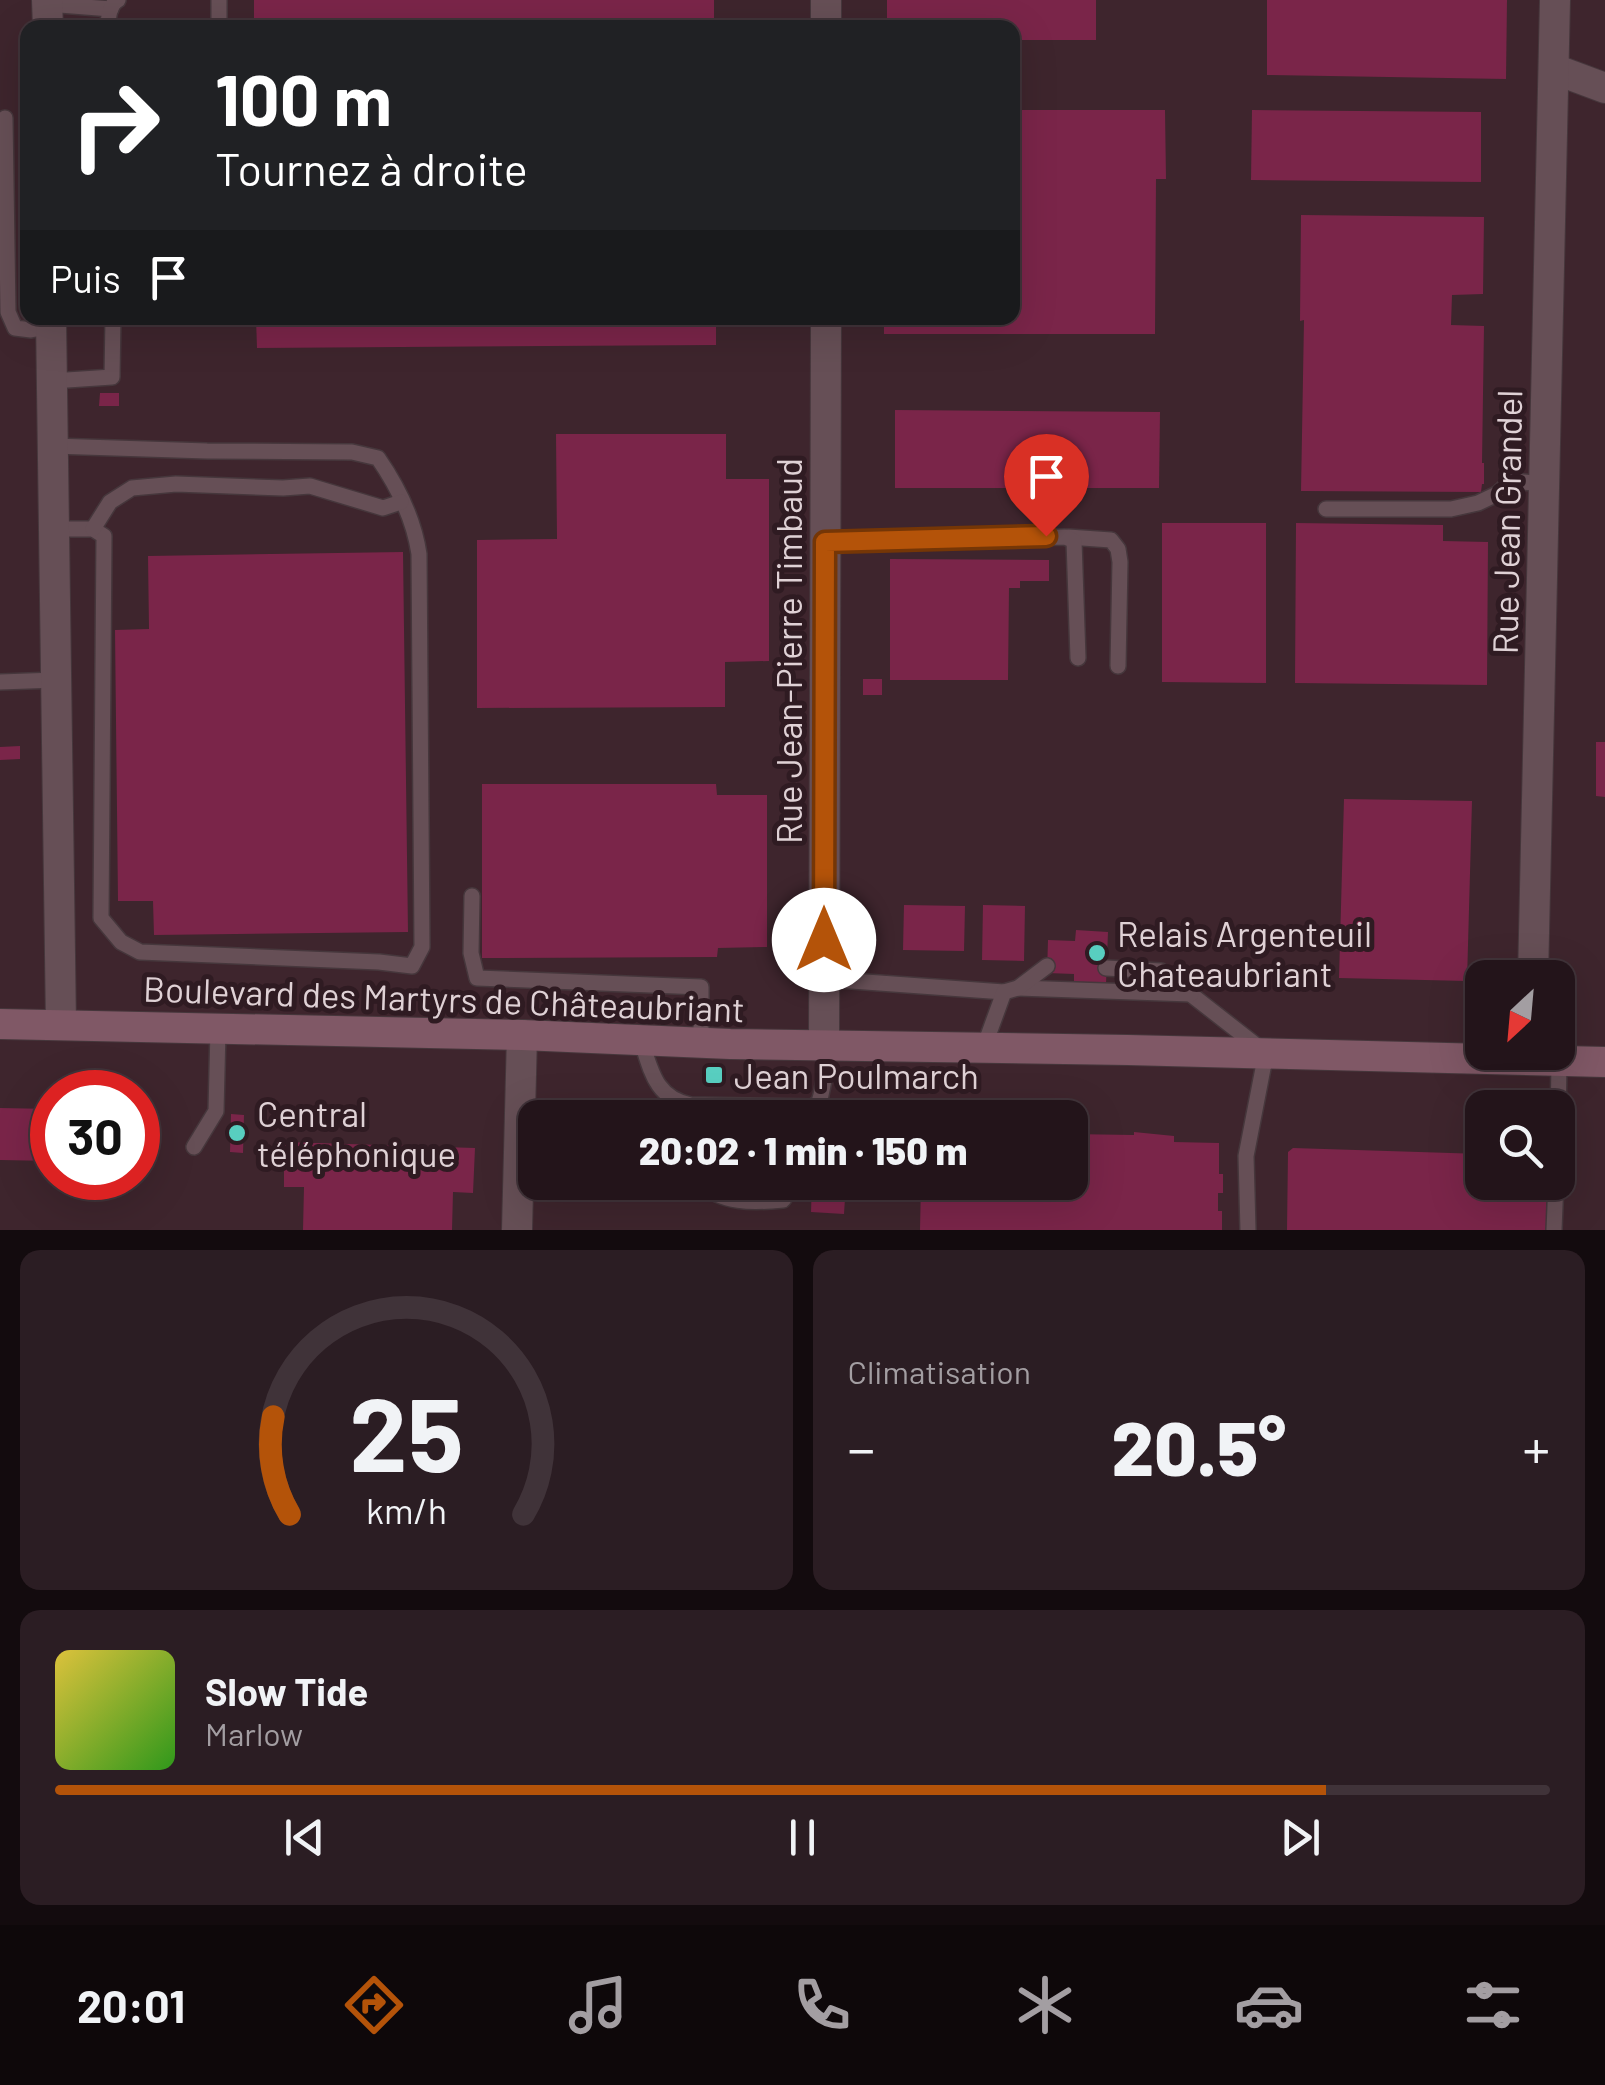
<!DOCTYPE html>
<html lang="fr">
<meta charset="utf-8">
<style>
body{margin:0;font-family:Barlow,sans-serif;background:#2b1d23;color:#f1f3f6;height:100vh;display:flex;flex-direction:column;font-size:38px;white-space:nowrap}
*{box-sizing:border-box;margin:0}
p{font-size:32px;color:#a39ea2}
.icon{flex:none;width:55px;height:55px;fill:none;stroke:currentColor;stroke-width:2;stroke-linecap:round;stroke-linejoin:round}
.map{position:relative;height:1230px;overflow:hidden}
.panel{display:flex;flex-direction:column;gap:20px;padding:20px;background:#130b0e;flex:1}
.panel>*{flex:none}
.top-card{position:absolute;left:20px;top:20px;width:1000px;height:305px;border-radius:20px;box-shadow:0 10px 40px #0002,0 0 0 2px #403339;background:#202124;color:#fff;overflow:hidden}
.needle{width:65px;rotate:206deg}
.controls{position:absolute;left:1465px;top:960px;display:grid;gap:20px}
.controls a{display:grid;place-items:center;width:110px;height:110px;border-radius:20px;background:#23141a;box-shadow:0 10px 40px #0002,0 0 0 2px #403339;font-size:50px}
.speed{position:absolute;left:30px;top:1070px;display:flex;gap:20px;font-size:50px;font-weight:700;text-align:center}
.speed>*{display:grid;place-content:center;width:130px;height:130px;border-radius:50%;background:#23141a;box-shadow:0 10px 40px #0002,0 0 0 2px #403339;line-height:1}
.speed .limit{border:15px solid #d22;background:#fff;color:#111}
.pin{position:absolute;display:grid;place-items:center;width:85px;height:85px;color:#fff;margin:-102px -42px;border-radius:50% 50% 50% 0;rotate:-45deg;box-shadow:0 0 10px #0007}
.pin .icon{rotate:45deg}
.me{position:absolute;width:110px;margin:-55px;rotate:0deg;stroke-linejoin:round;filter:drop-shadow(0 0 8px #0008)}
.turn{display:flex;align-items:center;gap:35px;height:210px;padding:0 30px;font-size:45px}
.turn .icon{width:130px;height:130px;stroke-width:2.5}
.turn b{display:block;font-size:70px;line-height:85px}
.then{display:flex;align-items:center;height:95px;padding:0 30px;background:#0003;gap:20px;font-size:38px}
.big{font-size:75px;font-weight:800;line-height:1.1}
.panel .tile{flex:1;display:flex;flex-direction:column;justify-content:center;gap:15px;min-width:0;padding:0 35px;border-radius:20px;background:#2b1d23}
.panel .dial{align-items:center;gap:0}
.dial svg{height:260px;overflow:visible;fill:none;stroke:#403339;stroke-width:7;stroke-linecap:round;text-anchor:middle}
.dial text{fill:#f1f3f6;stroke:none}
.song{display:flex;align-items:center;gap:30px}
.cover{width:120px;height:120px;border-radius:15px;background:linear-gradient(135deg,hsl(50 70% 55%),hsl(110 70% 35%))}
.played{height:10px;border-radius:5px;background:linear-gradient(90deg,#b45309 85%,#403339 85%)}
.keys{display:flex;justify-content:space-around;direction:ltr}
.heat{display:flex;justify-content:space-between;align-items:center;font-size:55px;direction:ltr}
.panel .tiles{flex:1;display:grid;gap:20px;grid-template-columns:1fr 1fr}
.tile:last-child{grid-column:span 2}
.trip{position:absolute;left:518px;top:1100px;width:570px;height:100px;border-radius:20px;background:#23141a;box-shadow:0 10px 40px #0002,0 0 0 2px #403339;font-weight:800;line-height:100px;text-align:center}
.tabs{display:flex;height:160px;justify-content:space-around;align-items:center;background:#0e080a;color:#a39ea2}
.tabs .icon{width:70px;height:70px}
.tabs .on{color:#b45309}
.tabs b{font-size:45px;color:#f1f3f6}
.map>svg:first-child{display:block}
</style>
<div class="map">
<svg width="1605" height="1230" viewBox="0 0 1605 1230">
<rect width="100%" height="100%" fill="#2f1b22"/>
<path fill="#3e252d" fill-rule="evenodd" d="M0,0H1605V1230H0ZM28,28H1012V318H28ZM1482,978H1558V1052H1482ZM52,1092H138V1178H52ZM1482,1108H1558V1182H1482ZM535,1118H1070V1182H535Z"/>
<g fill="#7a2549">
<rect x="254" y="0" width="460" height="28"/>
<path d="M887,0H1096V40H1012V28H887Z"/>
<path d="M1267,0H1507L1506,79L1267,75Z"/>
<path d="M1012,110H1165L1166,179H1156L1155,334H884V318H1012Z"/>
<path d="M1252,110L1481,112V182L1251,180Z"/>
<path d="M1301,215L1484,217L1483,294L1452,295L1451,325L1484,326L1482,463H1484V484H1482L1481,492L1301,491L1304,320L1300,321Z"/>
<path d="M256,318H716V345L257,348Z"/>
<path d="M100,393H119V406H99Z"/>
<path d="M895,410L1160,412L1159,488H895Z"/>
<path d="M556,434H726V479H769V661L725,662V707L477,708V540L557,539Z"/>
<path d="M1162,523H1266V683L1162,682Z"/>
<path d="M1296,523L1443,525V541L1488,542L1487,685L1295,683Z"/>
<path d="M403,552L408,932L154,935L153,901H118L115,630L149,629L148,556Z"/>
<path d="M890,559L1049,560V581H1020V588H1009L1008,680H890Z"/>
<rect x="863" y="679" width="19" height="16"/>
<path d="M1596,742H1605V797L1596,796Z"/>
<path d="M20,746V759L0,760V747Z"/>
<path d="M482,784H716L717,795H767V947L718,948L717,957L482,958Z"/>
<path d="M1344,799L1472,801L1467,981L1339,978Z"/>
<path d="M904,905L965,906L964,951L903,950Z"/>
<path d="M983,905L1025,906L1024,961L982,960Z"/>
<path d="M1076,930L1108,932L1106,984L1074,982V974L1047,973L1048,940L1075,941Z"/>
<path d="M853,936L869,937L867,962L851,961Z"/>
<path d="M0,1108L52,1109V1161L0,1160Z"/>
<path d="M138,1111H151L149,1164H138Z"/>
<path d="M231,1114L244,1115L243,1153L230,1152Z"/>
<path d="M1134,1132L1174,1136V1142L1219,1143V1174H1223V1193H1218V1211H1222V1230H920L921,1182H1070V1134L1134,1135Z"/>
<path d="M284,1142L475,1148L473,1193L453,1192L452,1230H303L304,1187H284Z"/>
<path d="M1293,1148L1482,1154V1182H1547L1546,1230H1287L1288,1152Z"/>
<path d="M812,1182H846L844,1214L811,1212Z"/>
</g>
<g fill="none" stroke-linecap="round" stroke-linejoin="round">
<defs>
<g id="lane">
<path d="M219,0V28"/>
<path d="M47,4L111,9"/>
<path d="M108,28C108,18 109,5 118,0"/>
<path d="M5,118L8,312L15,328L31,330L51,326"/>
<path d="M52,381L112,377L113,318"/>
<path d="M53,446L207,451L352,452L378,458C398,487 414,520 419,554L422,947L412,966L379,962L140,952L121,942L101,918L104,536L93,529H54"/>
<path d="M1326,509H1451L1478,503L1497,494L1511,481L1545,484"/>
<path d="M93,529L110,502L132,488L176,484L283,488L310,486L383,508L401,502"/>
<path d="M1068,537L1111,540L1118,549L1120,562L1118,666"/>
<path d="M825,542L1065,537L1074,541L1078,658"/>
<path d="M0,682L56,680"/>
<path d="M472,896L471,953L477,978L701,987V1043"/>
<path d="M1106,968L1161,971L1266,1053L1246,1156L1248,1230"/>
<path d="M824,979L1004,992"/>
<path d="M1018,988L1191,994"/>
<path d="M641,1040C651,1070 655,1098 691,1105L813,1107L819,1102L821,1095L831,1046"/>
<path d="M984,1047L1004,992L1018,988L1047,966"/>
<path d="M1558,1126L1559,1061"/>
<path d="M194,1147L216,1111L218,1030"/>
<path d="M698,1182C723,1204 752,1203 783,1200L795,1182"/>
<path d="M1554,1230L1556,1182"/>
</g>
<g id="street">
<path d="M47,0L48,28"/>
<path d="M826,28V0"/>
<path d="M1554,69L1605,88"/>
<path d="M51,318L61,1025"/>
<path d="M1533,978L1555,0"/>
<path d="M824,1045L826,318"/>
<path d="M517,1230L522,1035"/>
</g>
<path id="secondary" d="M0,1024L522,1035L730,1044L1128,1050L1605,1062"/>
</defs>
<use href="#lane" stroke="#46373c" stroke-width="18"/>
<use href="#street" stroke="#46373c" stroke-width="32"/>
<use href="#secondary" stroke="#46373c" stroke-width="32"/>
<use href="#lane" stroke="#664f56" stroke-width="15"/>
<use href="#street" stroke="#664f56" stroke-width="30"/>
<use href="#secondary" stroke="#805866" stroke-width="30"/>
</g>
<g fill="none" stroke-linecap="round" stroke-linejoin="round">
<defs>
<path id="route" d="M824,940L825,542L1046,536"/>
</defs>
<use href="#route" stroke="#753606" stroke-width="25"/>
<use href="#route" stroke="#b45309" stroke-width="18"/>
</g>
<g fill="#58cec0" stroke="#2f1b22" stroke-width="4">
<circle cx="1097" cy="953" r="10"/>
<rect x="704" y="1065" width="20" height="20" rx="5"/>
<circle cx="237" cy="1133" r="10"/>
</g>
<g text-anchor="middle" dominant-baseline="central" stroke-width="10" stroke-linejoin="round" paint-order="stroke">
<g font-size="35" fill="#dfd1d5" stroke="#2f1b22">
<text transform="translate(1506 522) rotate(-89)">Rue Jean Grandel</text>
<text transform="translate(788 651) rotate(-90)">Rue Jean-Pierre Timbaud</text>
<text transform="translate(444 998) rotate(2)">Boulevard des Martyrs de Châteaubriant</text>
</g>
<g font-size="35" fill="#dfd1d5" stroke="#2f1b22" text-anchor="start">
<text x="1117" y="933">Relais Argenteuil<tspan x="1117" dy="40">Chateaubriant</tspan></text>
<text x="734" y="1075">Jean Poulmarch</text>
<text x="257" y="1113">Central<tspan x="257" dy="40">téléphonique</tspan></text>
</g>
</g>
</svg>
<div class="controls">
<a><svg class="needle" viewBox="-14 -14 28 28"><path d="M0-13l5 13h-10z" fill="#e53935"/><path d="M0 13l5-13h-10z" fill="#a39ea2"/></svg></a>
<a><svg class="icon" aria-label="search" viewBox="0 0 24 24"><circle cx="10" cy="10" r="6"/><path d="M15 15l6 6"/></svg></a>
</div>
<div class="speed"><div class="limit">30</div></div>
<div class="pin" style="left:1046px;top:536px;background:#d93025"><svg class="icon" aria-label="arrive" viewBox="0 0 24 24"><path d="M6 21V4h12l-3 4 3 4H6"/></svg></div>
<svg class="me" style="left:824px;top:940px" viewBox="-20 -20 40 40"><circle r="19" fill="#fff"/><path d="M0-13L10 11 0 6-10 11z" fill="#b45309"/></svg>
<div class="trip">20:02 · 1 min · 150 m</div>
<div class="top-card">
<div class="turn"><svg class="icon" aria-label="right" viewBox="0 0 24 24"><path d="M7 20v-9h11M14 6l5 5-5 5"/></svg><div><b>100 m</b>Tournez à droite</div></div>
<div class="then">Puis<svg class="icon" aria-label="arrive" viewBox="0 0 24 24"><path d="M6 21V4h12l-3 4 3 4H6"/></svg></div>
</div>
</div>
<section class="panel">
<div class="tiles">
<div class="tile dial"><svg viewBox="0 0 100 80">
<path d="M14 69A42 42 0 1 1 86 69"/>
<path d="M14 69A42 42 0 0 1 9 39" stroke="#b45309"/>
<text x="50" y="56" font-size="32" font-weight="700">25</text>
<text x="50" y="72" font-size="11">km/h</text>
</svg></div>
<div class="tile"><p>Climatisation</p>
<div class="heat"><a>−</a><b class="big">20.5°</b><a>+</a></div>
</div>
<div class="tile">
<div class="song"><i class="cover"></i><div><b>Slow Tide</b><p>Marlow</p></div></div>
<div class="played"></div>
<div class="keys"><svg class="icon" aria-label="previous" viewBox="0 0 24 24"><path d="M18 5L8 12l10 7zM5 5v14"/></svg><svg class="icon" aria-label="pause" viewBox="0 0 24 24"><path d="M8 5v14M16 5v14"/></svg><svg class="icon" aria-label="next" viewBox="0 0 24 24"><path d="M6 5l10 7-10 7zM19 5v14"/></svg></div>
</div>
</div>
</section>
<nav class="tabs">
<b>20:01</b>
<svg class="icon on" aria-label="directions" viewBox="0 0 24 24"><path d="M12 3l9 9-9 9-9-9zM9 14v-3h6M13 9l2 2-2 2"/></svg>
<svg class="icon" aria-label="music" viewBox="0 0 24 24"><path d="M9 18V5l10-2v13"/><circle cx="6" cy="18" r="3"/><circle cx="16" cy="16" r="3"/></svg>
<svg class="icon" aria-label="phone" viewBox="0 0 24 24"><path d="M5 4h4l2 5-3 2q2 4 5 5l2-3 5 2v4C11 20 4 13 5 4z"/></svg>
<svg class="icon" aria-label="climate" viewBox="0 0 24 24"><path d="M12 3v18M4 7l16 10M4 17L20 7"/></svg>
<svg class="icon" aria-label="car" viewBox="0 0 24 24"><path d="M5 17H2v-5l4-1 3-4h7l3 4 3 1v5h-3M9 17h6M6 11h13"/><circle cx="7" cy="17" r="2"/><circle cx="17" cy="17" r="2"/></svg>
<svg class="icon" aria-label="filters" viewBox="0 0 24 24"><path d="M4 7h16M4 17h16"/><circle cx="9" cy="7" r="2"/><circle cx="15" cy="17" r="2"/></svg>
</nav>
